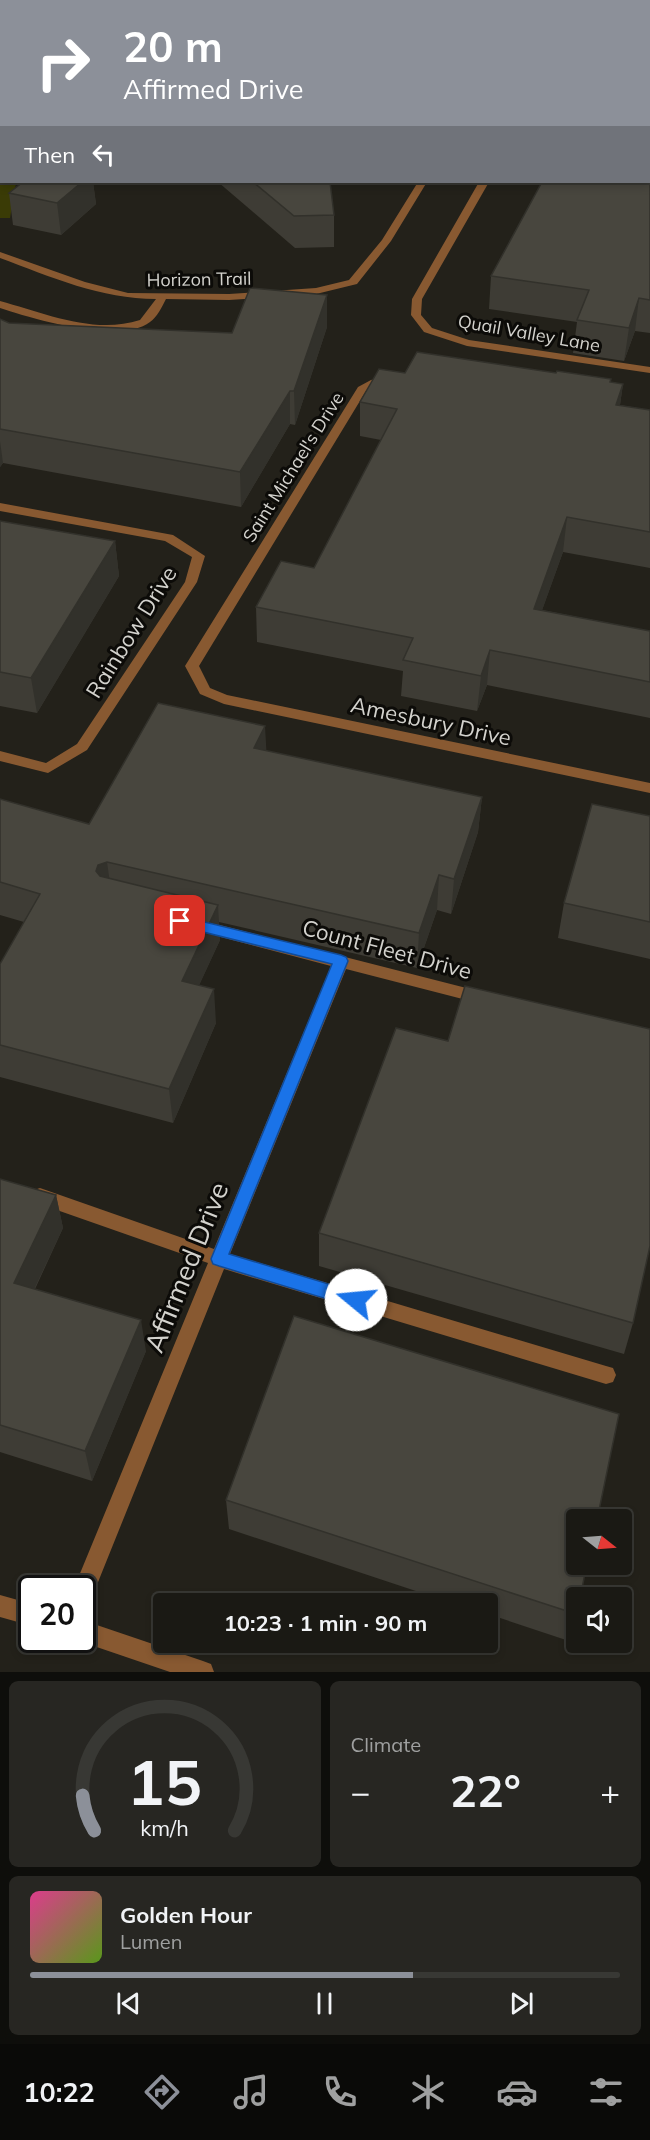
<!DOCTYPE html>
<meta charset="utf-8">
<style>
body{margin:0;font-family:Mulish,sans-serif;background:#272622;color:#f1f3f6;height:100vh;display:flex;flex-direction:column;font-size:22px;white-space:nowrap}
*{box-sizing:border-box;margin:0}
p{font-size:20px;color:#9fa0a0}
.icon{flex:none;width:33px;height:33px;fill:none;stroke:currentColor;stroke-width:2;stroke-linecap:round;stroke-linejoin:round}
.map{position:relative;height:1672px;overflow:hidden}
.drawer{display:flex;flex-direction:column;gap:9px;padding:9px;background:#0e0e0b;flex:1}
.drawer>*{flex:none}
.hud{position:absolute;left:0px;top:0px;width:651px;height:183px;box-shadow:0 3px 9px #0003,0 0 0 2px #383834;background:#8c9099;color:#fff;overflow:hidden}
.needle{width:39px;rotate:107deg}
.tools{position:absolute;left:566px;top:1509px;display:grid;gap:12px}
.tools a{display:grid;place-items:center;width:66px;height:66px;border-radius:6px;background:#1a1914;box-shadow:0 3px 9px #0003,0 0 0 2px #383834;font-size:30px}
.speed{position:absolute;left:18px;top:1575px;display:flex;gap:12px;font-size:30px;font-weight:700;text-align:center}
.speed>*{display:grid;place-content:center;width:78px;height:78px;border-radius:50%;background:#1a1914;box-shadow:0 3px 9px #0003,0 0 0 2px #383834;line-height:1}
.speed .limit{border:3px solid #111;border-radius:9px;background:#fff;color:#111}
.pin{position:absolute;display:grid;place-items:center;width:51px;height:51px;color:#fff;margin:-26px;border-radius:12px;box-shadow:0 3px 9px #0006}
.me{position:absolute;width:66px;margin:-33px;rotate:287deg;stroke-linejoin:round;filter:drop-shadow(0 0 4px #0008)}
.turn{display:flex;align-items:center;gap:21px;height:126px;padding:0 24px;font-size:27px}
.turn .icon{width:78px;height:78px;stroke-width:2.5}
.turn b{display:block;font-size:42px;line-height:51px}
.then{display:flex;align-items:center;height:57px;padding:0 24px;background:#0003;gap:12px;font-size:22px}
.big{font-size:45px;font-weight:700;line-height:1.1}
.drawer .tile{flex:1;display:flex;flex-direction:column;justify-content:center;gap:9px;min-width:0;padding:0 21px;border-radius:9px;background:#272622}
.drawer .dial{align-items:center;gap:0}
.dial svg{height:156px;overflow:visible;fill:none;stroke:#383834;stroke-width:7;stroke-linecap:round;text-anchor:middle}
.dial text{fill:#f1f3f6;stroke:none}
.song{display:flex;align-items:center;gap:18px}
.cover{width:72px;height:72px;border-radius:9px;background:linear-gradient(135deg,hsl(330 70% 55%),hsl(90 70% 35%))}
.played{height:6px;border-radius:3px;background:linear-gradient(90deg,#8c9099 65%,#383834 65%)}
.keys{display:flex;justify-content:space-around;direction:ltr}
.heat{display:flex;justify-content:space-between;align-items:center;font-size:33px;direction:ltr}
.drawer .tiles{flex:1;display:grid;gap:9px;grid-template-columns:1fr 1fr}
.tile:last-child{grid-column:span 2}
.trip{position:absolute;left:153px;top:1593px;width:345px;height:60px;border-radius:6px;background:#1a1914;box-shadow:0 3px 9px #0003,0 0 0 2px #383834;font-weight:700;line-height:60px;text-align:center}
.menu{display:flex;height:96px;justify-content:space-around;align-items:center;background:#0a0a08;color:#9fa0a0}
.menu .icon{width:42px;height:42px}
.menu .on{color:#8c9099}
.menu b{font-size:27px;color:#f1f3f6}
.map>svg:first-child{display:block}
</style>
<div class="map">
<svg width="650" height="1672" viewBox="0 0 650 1672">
<rect width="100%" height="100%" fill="#23211a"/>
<path fill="#3a3b06" d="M0,151L2,182H44L16,183L10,218H0Z"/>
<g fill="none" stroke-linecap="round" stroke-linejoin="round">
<g fill="#885931" fill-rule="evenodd">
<path d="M12,0H21L10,2Z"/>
<path d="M82,0H92L80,2Z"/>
<path d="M527,0H535L526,2Z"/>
<path d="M0,4H2L0,9Z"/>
<path d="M0,37H2L0,42Z"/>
<path d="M0,73H2L0,79Z"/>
<path d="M418,182H427L391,241L357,284L316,294L229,300L166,299C162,307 157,317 150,322C121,345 33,319 0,308V301C44,313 94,335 140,320L156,299C101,299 51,277 0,258V252L85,282L128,293L229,294L316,288L349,280L382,240Z"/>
<path d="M479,182H489L422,299L421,315L432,328L469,340L650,367V373L467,346L424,332L411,315L412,299Z"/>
<path d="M388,376L392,377V381L379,384L366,391L199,666L210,688L227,695L650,783V793L224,704L200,694L185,666L358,387L371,380Z"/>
<path d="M0,503L173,535L205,556L197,582L87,750L48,773L0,761V751L46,763L77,744L185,582L192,557L165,541L0,511Z"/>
<path d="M200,920L482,992L488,993L490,998L488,1003L482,1004L346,969L230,1254L606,1366L613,1368L616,1375L613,1382L606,1384L224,1269L90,1602L82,1605V1588H74L208,1263L34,1202L31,1196L34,1190L40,1188L214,1249L331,966L194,930L192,926L194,922Z"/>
<path d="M0,1595L32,1604V1626L0,1617Z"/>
<path d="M82,1620L203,1661L211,1664L214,1672H170L82,1642L76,1640H82Z"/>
</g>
</g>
<g fill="#3e3c35">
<path d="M650,0V333L635,331L624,361L573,353L577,322L489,309L491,276Z"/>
<path d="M23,182H93L96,204L61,235L13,225L9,193Z"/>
<path d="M218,182H330L334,215V247L295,248Z"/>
<path d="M0,319L9,323L232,333L327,327L295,425L290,424L241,507L3,463L0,467Z"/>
<path d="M405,373H556L611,379V382L623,384L620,405L650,410V568L563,552L542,610L650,631V718L487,685L477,711L401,696L403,671L257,642L256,607L314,568L381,440L360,436V402Z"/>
<path d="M0,521L115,541L119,576L37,713L0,706Z"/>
<path d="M266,751L482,797L478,832L451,914L437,910L417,968L219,922L220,940L199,985L216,1023L173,1123L0,1077V964L24,922L0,915V799L89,824Z"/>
<path d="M650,816V959L558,938L564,903Z"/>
<path d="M0,1179L56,1195L63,1228L35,1289L146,1351L92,1481L0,1452Z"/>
<path d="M319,1233L633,1323L624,1354L319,1266Z"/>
<path d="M226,1500L576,1598V1616L569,1641L488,1614V1604H455L229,1529Z"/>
</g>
<g fill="#32312b">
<path d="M478,0H492L491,2H477Z"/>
<path d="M82,182H93L96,204L61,235L57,203Z"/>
<path d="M327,295V327L295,425L294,391Z"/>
<path d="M639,298L635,331L624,361L629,328Z"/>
<path d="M623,384L618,418L616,405Z"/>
<path d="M290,391V424L241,507L240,472Z"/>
<path d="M0,441L3,463L0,467Z"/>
<path d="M567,517L563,552L530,644L534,609Z"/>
<path d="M115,541L119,576L37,713L31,678Z"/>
<path d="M490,650L487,685L477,711L481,676Z"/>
<path d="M265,726L267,761L254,748Z"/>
<path d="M482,797L478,832L451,914L454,879Z"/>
<path d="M107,862L112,897L96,871L98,865Z"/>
<path d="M439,875L437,910L417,968L419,933Z"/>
<path d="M218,905L220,940L185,1016L182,981Z"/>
<path d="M214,989L216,1023L173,1123L169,1089Z"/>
<path d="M56,1195L63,1228L22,1315L14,1283Z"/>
<path d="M141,1320L146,1351L92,1481L85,1451Z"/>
</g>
<g fill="#48463e" stroke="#32312b" stroke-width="1.5">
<path d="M112,0H478L477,2H110Z"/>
<path d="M561,0H650V300L639,298L629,328L577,320L589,290L491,276L542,182H650V2H560Z"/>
<path d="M23,182H82L57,203L9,193Z"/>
<path d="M253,182H330L334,215L294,216Z"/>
<path d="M250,288L327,295L294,391H290L240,472L0,429V319L9,323L232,333Z"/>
<path d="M417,352L556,373L557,371L611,379L610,382L623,384L616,405L650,410V532L567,517L534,609L650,631V682L490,650L481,676L403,660L413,638L256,607L281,561L314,568L397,409L360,402L379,369L405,373Z"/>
<path d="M0,521L115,541L31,678L0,672Z"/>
<path d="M158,703L265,726L254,748L482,797L454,879L439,875L419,933L107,862L98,865L96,871L100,876L218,905L182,981L214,989L169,1089L0,1045V964L40,894L0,882V799L89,824Z"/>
<path d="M592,804L650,816V922L564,903Z"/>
<path d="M465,986L650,1029V1246L633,1323L319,1233L396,1028L448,1041Z"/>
<path d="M0,1179L56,1195L14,1283L141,1320L85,1451L0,1425Z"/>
<path d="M294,1316L619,1414L597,1520H576V1564H587L580,1598H576V1614L226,1500Z"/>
</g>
<path fill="#1a73e8" stroke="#114b97" stroke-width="1.5" d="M180,916L341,955L346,957L348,961L229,1254L362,1294L364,1300L362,1305L356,1308L219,1266L213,1264L211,1259L332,964L175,925L173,921L175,918Z"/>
<g text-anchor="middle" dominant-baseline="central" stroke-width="6" stroke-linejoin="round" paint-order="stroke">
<g font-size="18" fill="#d3d2cd" stroke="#0c0b08">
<text transform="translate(199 279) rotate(-1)">Horizon Trail</text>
<text transform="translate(529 333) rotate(10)">Quail Valley Lane</text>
<text transform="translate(293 467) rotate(-58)">Saint Michael's Drive</text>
</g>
<g font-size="22" fill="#d3d2cd" stroke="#0c0b08">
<text transform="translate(131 632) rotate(-58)">Rainbow Drive</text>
<text transform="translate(431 721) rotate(12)">Amesbury Drive</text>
<text transform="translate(387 949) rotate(15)">Count Fleet Drive</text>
</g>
<g font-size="27" fill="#d3d2cd" stroke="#0c0b08">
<text transform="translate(186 1267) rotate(-68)">Affirmed Drive</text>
</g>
</g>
</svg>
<div class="tools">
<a><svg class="needle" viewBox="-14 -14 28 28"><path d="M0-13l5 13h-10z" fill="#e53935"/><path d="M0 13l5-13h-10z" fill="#9fa0a0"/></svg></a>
<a><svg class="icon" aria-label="sound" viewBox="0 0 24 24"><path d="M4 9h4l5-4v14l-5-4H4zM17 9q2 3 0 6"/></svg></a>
</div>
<div class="speed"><div class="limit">20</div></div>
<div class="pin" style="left:180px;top:921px;background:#d93025"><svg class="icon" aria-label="arrive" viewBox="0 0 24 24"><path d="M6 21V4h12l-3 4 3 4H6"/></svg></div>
<svg class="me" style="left:356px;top:1300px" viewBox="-20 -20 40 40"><circle r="19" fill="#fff"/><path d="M0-13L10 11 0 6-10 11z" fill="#1a73e8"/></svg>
<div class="trip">10:23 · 1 min · 90 m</div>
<div class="hud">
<div class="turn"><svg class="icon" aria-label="right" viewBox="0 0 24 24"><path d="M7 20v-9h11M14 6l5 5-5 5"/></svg><div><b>20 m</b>Affirmed Drive</div></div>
<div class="then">Then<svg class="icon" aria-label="left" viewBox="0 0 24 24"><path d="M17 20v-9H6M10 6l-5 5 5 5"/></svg></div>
</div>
</div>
<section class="drawer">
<div class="tiles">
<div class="tile dial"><svg viewBox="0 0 100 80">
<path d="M14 69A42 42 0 1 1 86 69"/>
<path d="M14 69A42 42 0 0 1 8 51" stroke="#8c9099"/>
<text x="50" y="56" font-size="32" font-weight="700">15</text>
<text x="50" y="72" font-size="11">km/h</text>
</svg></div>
<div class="tile"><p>Climate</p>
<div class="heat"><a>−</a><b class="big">22°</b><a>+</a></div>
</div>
<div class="tile">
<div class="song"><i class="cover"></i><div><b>Golden Hour</b><p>Lumen</p></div></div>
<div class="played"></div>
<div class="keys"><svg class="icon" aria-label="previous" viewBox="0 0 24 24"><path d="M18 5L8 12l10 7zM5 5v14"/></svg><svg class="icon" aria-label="pause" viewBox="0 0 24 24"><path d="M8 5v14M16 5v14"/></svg><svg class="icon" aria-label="next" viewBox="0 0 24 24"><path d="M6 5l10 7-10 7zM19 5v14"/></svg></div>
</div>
</div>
</section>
<nav class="menu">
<b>10:22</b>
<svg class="icon on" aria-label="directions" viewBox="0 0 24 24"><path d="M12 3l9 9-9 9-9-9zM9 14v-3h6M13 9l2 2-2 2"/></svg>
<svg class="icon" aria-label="music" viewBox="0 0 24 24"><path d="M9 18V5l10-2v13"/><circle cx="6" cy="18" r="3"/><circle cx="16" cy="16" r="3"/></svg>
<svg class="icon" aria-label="phone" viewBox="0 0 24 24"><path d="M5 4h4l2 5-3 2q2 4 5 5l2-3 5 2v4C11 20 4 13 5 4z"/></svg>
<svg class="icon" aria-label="climate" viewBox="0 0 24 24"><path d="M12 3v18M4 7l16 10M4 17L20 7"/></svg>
<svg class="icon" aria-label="car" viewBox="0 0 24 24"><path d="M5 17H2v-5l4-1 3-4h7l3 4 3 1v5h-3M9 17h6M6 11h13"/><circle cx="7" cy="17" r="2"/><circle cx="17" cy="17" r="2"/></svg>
<svg class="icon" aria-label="filters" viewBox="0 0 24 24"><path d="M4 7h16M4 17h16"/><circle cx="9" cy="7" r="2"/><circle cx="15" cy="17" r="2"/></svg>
</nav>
